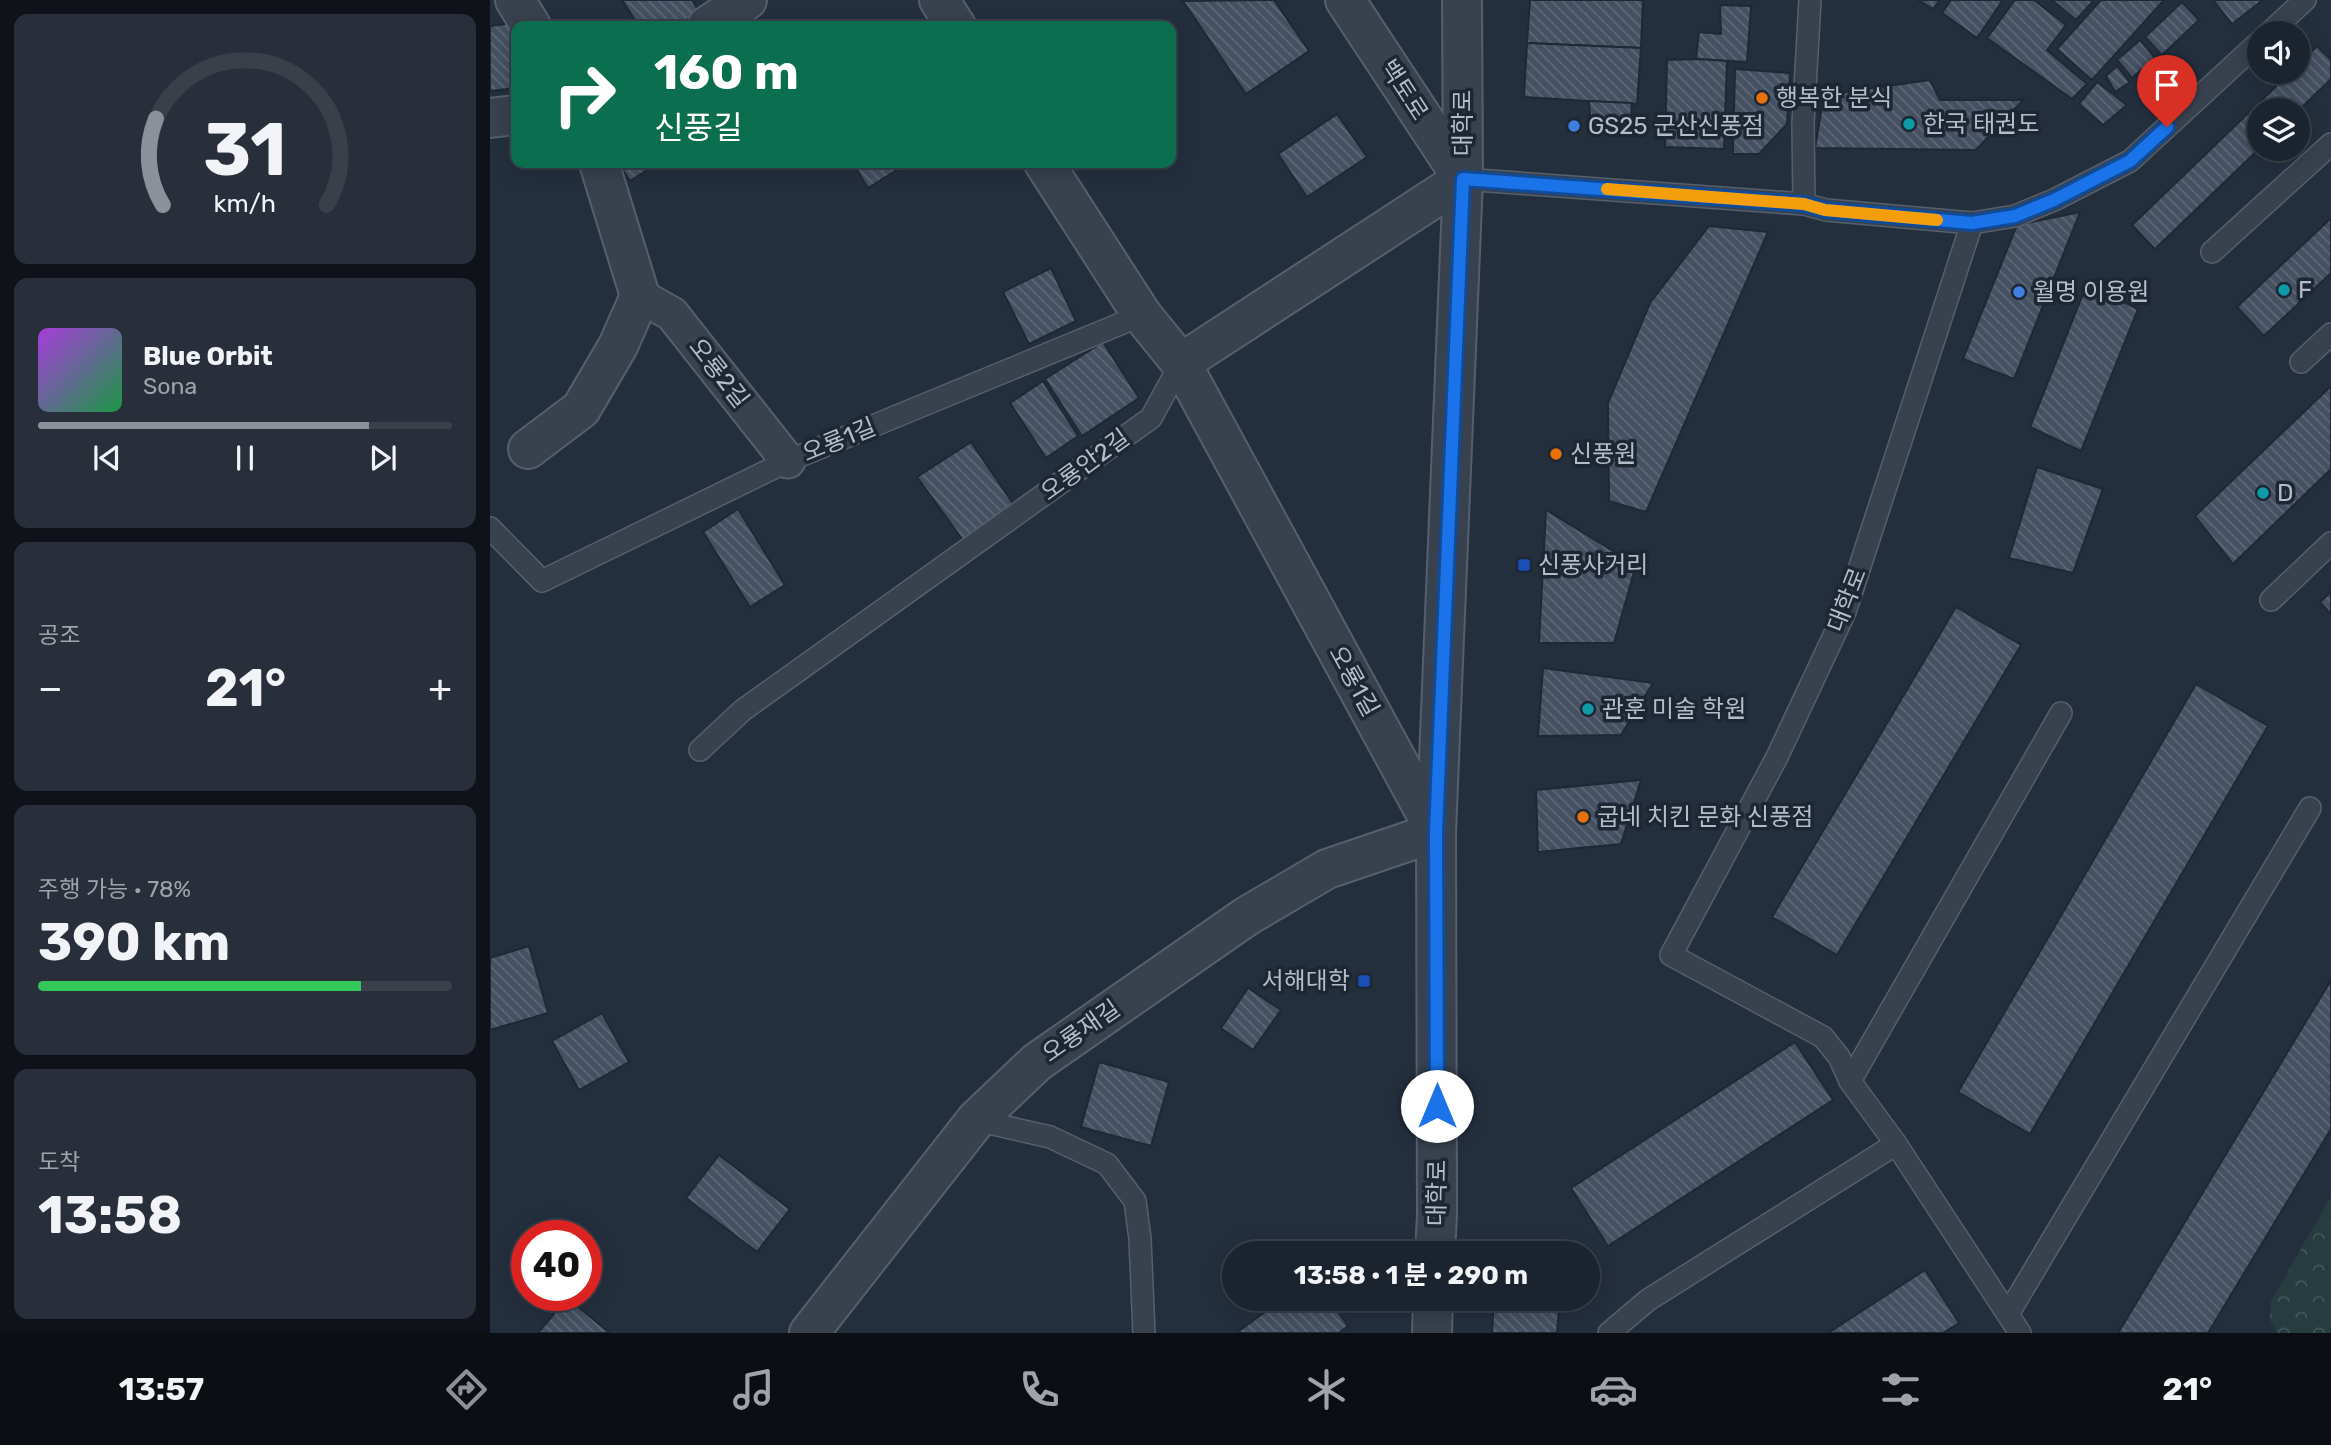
<!DOCTYPE html>
<html lang="ko">
<meta charset="utf-8">
<style>
body{margin:0;font-family:Rubik,"Noto Sans KR",sans-serif;background:#282f3a;color:#f1f3f6;height:100vh;display:flex;flex-direction:column;font-size:26px;white-space:nowrap}
*{box-sizing:border-box;margin:0}
p{font-size:23px;color:#a0a4aa}
.icon{flex:none;width:38px;height:38px;fill:none;stroke:currentColor;stroke-width:2;stroke-linecap:round;stroke-linejoin:round}
.map{position:relative;flex:1;overflow:hidden}
.details{display:flex;flex-direction:column;gap:14px;padding:14px;background:#0f1319;width:490px}
.details>*{flex:none}
.guide{position:absolute;left:21px;top:21px;width:665px;height:147px;border-radius:14px;box-shadow:0 4px 18px #0003,0 0 0 2px #39404a;background:#0b6e4f;color:#fff;overflow:hidden}
.tools{position:absolute;left:1757px;top:21px;display:grid;gap:14px}
.tools a{display:grid;place-items:center;width:63px;height:63px;border-radius:50%;background:#1b232e;box-shadow:0 4px 18px #0003,0 0 0 2px #39404a;font-size:35px}
.speed{position:absolute;left:21px;top:1220px;display:flex;gap:14px;font-size:35px;font-weight:700;text-align:center}
.speed>*{display:grid;place-content:center;width:91px;height:91px;border-radius:50%;background:#1b232e;box-shadow:0 4px 18px #0003,0 0 0 2px #39404a;line-height:1}
.speed .limit{border:10px solid #d22;background:#fff;color:#111}
.pin{position:absolute;display:grid;place-items:center;width:60px;height:60px;color:#fff;margin:-72px -30px;border-radius:50% 50% 50% 0;rotate:-45deg;box-shadow:0 0 7px #0007}
.pin .icon{rotate:45deg}
.me{position:absolute;width:77px;margin:-38px;rotate:0deg;stroke-linejoin:round;filter:drop-shadow(0 0 5px #0008)}
.turn{display:flex;align-items:center;gap:24px;height:147px;padding:0 28px;font-size:32px}
.turn .icon{width:91px;height:91px;stroke-width:2.5}
.turn b{display:block;font-size:49px;line-height:60px}
.big{font-size:52px;font-weight:700;line-height:1.1}
.details .card{flex:1;display:flex;flex-direction:column;justify-content:center;gap:10px;min-width:0;padding:0 24px;border-radius:14px;background:#282f3a}
.details .dial{align-items:center;gap:0}
.dial svg{height:182px;overflow:visible;fill:none;stroke:#39404a;stroke-width:7;stroke-linecap:round;text-anchor:middle}
.dial text{fill:#f1f3f6;stroke:none}
.song{display:flex;align-items:center;gap:21px}
.cover{width:84px;height:84px;border-radius:10px;background:linear-gradient(135deg,hsl(280 70% 55%),hsl(140 70% 35%))}
.played{height:7px;border-radius:4px;background:linear-gradient(90deg,#8c9099 80%,#39404a 80%)}
.keys{display:flex;justify-content:space-around;direction:ltr}
.heat{display:flex;justify-content:space-between;align-items:center;font-size:38px;direction:ltr}
.charge{height:10px;border-radius:5px;background:linear-gradient(90deg,#34c759 78%,#39404a 0)}
.trip{position:absolute;left:732px;top:1241px;width:378px;height:70px;border-radius:35px;background:#1b232e;box-shadow:0 4px 18px #0003,0 0 0 2px #39404a;font-weight:700;line-height:70px;text-align:center}
.dock{display:flex;height:112px;justify-content:space-around;align-items:center;background:#0b0e12;color:#a0a4aa}
.dock .icon{width:49px;height:49px}
.dock .active{color:#8c9099}
.dock b{font-size:32px;color:#f1f3f6}
main{display:flex;flex:1;min-height:0}
.map>svg:first-child{display:block}
</style>
<main>
<section class="details">
<div class="card dial"><svg viewBox="0 0 100 80">
<path d="M14 69A42 42 0 1 1 86 69"/>
<path d="M14 69A42 42 0 0 1 11 31" stroke="#8c9099"/>
<text x="50" y="56" font-size="32" font-weight="700">31</text>
<text x="50" y="72" font-size="11">km/h</text>
</svg></div>
<div class="card">
<div class="song"><i class="cover"></i><div><b>Blue Orbit</b><p>Sona</p></div></div>
<div class="played"></div>
<div class="keys"><svg class="icon" aria-label="previous" viewBox="0 0 24 24"><path d="M18 5L8 12l10 7zM5 5v14"/></svg><svg class="icon" aria-label="pause" viewBox="0 0 24 24"><path d="M8 5v14M16 5v14"/></svg><svg class="icon" aria-label="next" viewBox="0 0 24 24"><path d="M6 5l10 7-10 7zM19 5v14"/></svg></div>
</div>
<div class="card"><p>공조</p>
<div class="heat"><a>−</a><b class="big">21°</b><a>+</a></div>
</div>
<div class="card"><p>주행 가능 · 78%</p><b class="big">390 km</b><div class="charge"></div></div>
<div class="card"><p>도착</p><b class="big">13:58</b></div>
</section>
<div class="map">
<svg width="1841" height="1333" viewBox="0 0 1841 1333">
<defs>
<pattern id="forest-crowns" width="20" height="18" patternUnits="userSpaceOnUse" patternTransform="scale(1.75)"><rect width="20" height="18" fill="#263c3f"/><path d="M2 6a3 3 0 1 1 6 0M12 15a3 3 0 1 1 6 0" fill="none" stroke="#435659"/></pattern>
<pattern id="building-back-hatch" width="6" height="6" patternUnits="userSpaceOnUse" patternTransform="scale(1.75)"><rect width="6" height="6" fill="#455162"/><path d="M-1 5l2 2M0 0l6 6M5-1l2 2" fill="none" stroke="#5d6877"/></pattern>
</defs>
<rect width="100%" height="100%" fill="#242f3e"/>
<path fill="url(#forest-crowns)" d="M1841,1196V1333H1787L1780,1320L1781,1301Z"/>
<g fill="url(#building-back-hatch)" stroke="#1f2835" stroke-width="2">
<path d="M132,0H202L209,12L186,26H149Z"/>
<path d="M784,0L819,51L756,94L693,1Z"/>
<path d="M1040,0H1153L1151,48L1037,43Z"/>
<path d="M1428,0H1450L1443,9Z"/>
<path d="M1461,0H1513L1487,38L1452,13Z"/>
<path d="M1525,0H1544L1576,25L1557,50L1597,84L1582,99L1497,38Z"/>
<path d="M1562,0H1604L1586,20Z"/>
<path d="M1611,0H1674L1602,80L1567,49Z"/>
<path d="M1723,0H1773L1742,24Z"/>
<path d="M1692,2L1709,20L1672,55L1655,37Z"/>
<path d="M1230,5L1261,6L1257,62L1206,59L1209,32L1231,34Z"/>
<path d="M32,22L26,26V88L0,91V26Z"/>
<path d="M1650,40L1665,58L1642,78L1627,60Z"/>
<path d="M1037,43L1151,48L1147,104L1034,97Z"/>
<path d="M1827,46L1841,60V79L1808,111L1769,110V149L1665,249L1642,225L1801,72H1808V65Z"/>
<path d="M1206,59L1237,61L1234,149L1175,147L1177,60Z"/>
<path d="M1627,66L1640,82L1625,92L1616,76Z"/>
<path d="M1245,69L1300,73L1297,124L1269,154H1243Z"/>
<path d="M1440,80L1450,100H1533L1486,150L1325,148L1334,95Z"/>
<path d="M1607,82L1637,105L1613,125L1589,104Z"/>
<path d="M1099,101L1142,103L1140,134L1101,131Z"/>
<path d="M847,114L877,157L817,197L788,154Z"/>
<path d="M128,163H168L140,181Z"/>
<path d="M363,163H418L378,188Z"/>
<path d="M1590,212L1524,379L1473,359L1527,225Z"/>
<path d="M1841,218V273L1774,336L1747,307Z"/>
<path d="M1219,226L1278,232L1156,512L1119,501L1118,403L1160,303Z"/>
<path d="M561,268L586,321L539,344L513,292Z"/>
<path d="M1597,284L1648,309L1591,451L1540,427Z"/>
<path d="M613,342L649,398L592,436L555,379Z"/>
<path d="M553,381L588,436L556,458L520,403Z"/>
<path d="M1841,386V469L1743,564L1705,516Z"/>
<path d="M481,442L526,508L475,543L427,477Z"/>
<path d="M1547,467L1613,489L1583,573L1519,558Z"/>
<path d="M248,509L295,585L260,607L213,532Z"/>
<path d="M1056,510L1146,565L1124,643H1049Z"/>
<path d="M1841,592V614L1830,602Z"/>
<path d="M1466,607L1531,645L1347,955L1282,917Z"/>
<path d="M1053,668L1163,683L1131,735L1048,736Z"/>
<path d="M1706,684L1778,726L1540,1134L1468,1092Z"/>
<path d="M1151,780L1131,844L1048,852L1046,790Z"/>
<path d="M39,946L58,1013L0,1030V958Z"/>
<path d="M1841,980V1129L1718,1333H1628Z"/>
<path d="M758,988L791,1010L763,1050L731,1028Z"/>
<path d="M112,1013L139,1062L89,1090L62,1041Z"/>
<path d="M1305,1042L1343,1100L1118,1246L1081,1188Z"/>
<path d="M609,1062L679,1082L661,1146L591,1127Z"/>
<path d="M229,1155L300,1209L267,1252L196,1198Z"/>
<path d="M1435,1270L1469,1323L1453,1333H1338Z"/>
<path d="M77,1298L120,1333H48Z"/>
<path d="M794,1298H838L858,1326L849,1333H746Z"/>
<path d="M1004,1298H1070L1067,1333H1002Z"/>
</g>
<g fill="none" stroke-linecap="round" stroke-linejoin="round">
<defs>
<g id="service">
<path d="M1779,33L1815,0"/>
<path d="M973,179L1314,204L1336,210L1482,223L1525,216L1564,200L1640,161L1769,42"/>
<path d="M1314,204L1313,123L1320,0"/>
<path d="M1722,252L1841,144"/>
<path d="M1811,362L1841,334"/>
<path d="M0,528L52,581L298,461L652,315"/>
<path d="M1781,600L1841,543"/>
<path d="M210,750L253,710L661,418L691,363"/>
<path d="M1360,1081L1571,713"/>
<path d="M486,1120L560,1137L617,1164L645,1201L650,1239L654,1333"/>
<path d="M1406,1144L1530,1333"/>
<path d="M1518,1314L1820,808"/>
<path d="M1119,1333L1158,1300L1406,1144L1360,1081L1349,1057L1333,1037L1181,955L1287,757L1355,612L1482,223"/>
</g>
<path id="pedestrian" d="M150,296L182,314L298,461"/>
<g id="minor">
<path d="M25,0L41,26"/>
<path d="M449,0L466,26"/>
<path d="M217,26L257,0"/>
<path d="M0,118L26,115"/>
<path d="M691,363L973,179"/>
<path d="M38,449L91,409L128,346L150,296L109,163"/>
<path d="M319,1333L486,1120L547,1062L757,916L837,869L946,832L691,363L652,315L554,163"/>
</g>
<g id="tertiary">
<path d="M855,0L973,179"/>
<path d="M945,1253L947,1215L946,832L973,179L972,0"/>
<path d="M942,1333L943,1298"/>
</g>
</defs>
<use href="#service" stroke="#565f6c" stroke-width="24"/>
<use href="#pedestrian" stroke="#565f6c" stroke-width="37"/>
<use href="#minor" stroke="#565f6c" stroke-width="42"/>
<use href="#tertiary" stroke="#565f6c" stroke-width="42"/>
<use href="#service" stroke="#38414e" stroke-width="21"/>
<use href="#pedestrian" stroke="#38414e" stroke-width="33"/>
<use href="#minor" stroke="#38414e" stroke-width="38"/>
<use href="#tertiary" stroke="#38414e" stroke-width="38"/>
</g>
<g fill="none" stroke-linecap="round" stroke-linejoin="round">
<defs>
<path id="route" d="M947,1106L946,832L973,179L1314,204L1335,210L1482,223L1525,216L1564,200L1640,161L1677,127"/>
</defs>
<use href="#route" stroke="#114b97" stroke-width="18"/>
<use href="#route" stroke="#1a73e8" stroke-width="12"/>
<path stroke="#f59e0b" stroke-width="12" d="M1117,189L1314,204L1335,210L1447,220"/>
</g>
<g fill="#e8710a" stroke="#1d2633" stroke-width="2.5">
<circle cx="1272" cy="98" r="7"/>
<circle cx="1066" cy="454" r="7"/>
<circle cx="1093" cy="817" r="7"/>
</g>
<g fill="#0f9aa8" stroke="#1d2633" stroke-width="2.5">
<circle cx="1419" cy="124" r="7"/>
<circle cx="1794" cy="290" r="7"/>
<circle cx="1773" cy="493" r="7"/>
<circle cx="1098" cy="709" r="7"/>
</g>
<g fill="#3f7fe0" stroke="#1d2633" stroke-width="2.5">
<circle cx="1084" cy="126" r="7"/>
<circle cx="1529" cy="292" r="7"/>
</g>
<g fill="#1a4fb4" stroke="#1d2633" stroke-width="2.5">
<rect x="1027" y="558" width="14" height="14" rx="3.5"/>
<rect x="867" y="974" width="14" height="14" rx="3.5"/>
</g>
<g text-anchor="middle" dominant-baseline="central" stroke-width="7" stroke-linejoin="round" paint-order="stroke">
<g font-size="24" fill="#b4bcc9" stroke="#1d2633">
<text transform="translate(914 90) rotate(57)">백토로</text>
<text transform="translate(973 123) rotate(-90)">대학로</text>
<text transform="translate(229 373) rotate(52)">오룡2길</text>
<text transform="translate(349 440) rotate(-22)">오룡1길</text>
<text transform="translate(595 465) rotate(-36)">오룡안2길</text>
<text transform="translate(1357 600) rotate(-69)">대학로</text>
<text transform="translate(864 681) rotate(61)">오룡1길</text>
<text transform="translate(591 1031) rotate(-35)">오룡재길</text>
<text transform="translate(947 1193) rotate(-89)">대학로</text>
</g>
<g font-size="24" fill="#b4bcc9" stroke="#1d2633" text-anchor="start">
<text x="1286" y="98">행복한 분식</text>
<text x="1433" y="124">한국 태권도</text>
<text x="1098" y="126">GS25 군산신풍점</text>
<text x="1808" y="290">F</text>
<text x="1543" y="292">월명 이용원</text>
<text x="1080" y="454">신풍원</text>
<text x="1787" y="493">D</text>
<text x="1048" y="565">신풍사거리</text>
<text x="1112" y="709">관훈 미술 학원</text>
<text x="1107" y="817">굽네 치킨 문화 신풍점</text>
<text x="860" y="981" text-anchor="end">서해대학</text>
</g>
</g>
</svg>
<div class="tools">
<a><svg class="icon" aria-label="sound" viewBox="0 0 24 24"><path d="M4 9h4l5-4v14l-5-4H4zM17 9q2 3 0 6"/></svg></a>
<a><svg class="icon" aria-label="layers" viewBox="0 0 24 24"><path d="M12 4l9 5-9 5-9-5zM3 14l9 5 9-5"/></svg></a>
</div>
<div class="speed"><div class="limit">40</div></div>
<div class="pin" style="left:1677px;top:127px;background:#d93025"><svg class="icon" aria-label="arrive" viewBox="0 0 24 24"><path d="M6 21V4h12l-3 4 3 4H6"/></svg></div>
<svg class="me" style="left:947px;top:1106px" viewBox="-20 -20 40 40"><circle r="19" fill="#fff"/><path d="M0-13L10 11 0 6-10 11z" fill="#1a73e8"/></svg>
<div class="trip">13:58 · 1 분 · 290 m</div>
<div class="guide">
<div class="turn"><svg class="icon" aria-label="right" viewBox="0 0 24 24"><path d="M7 20v-9h11M14 6l5 5-5 5"/></svg><div><b>160 m</b>신풍길</div></div>
</div>
</div>
</main>
<nav class="dock">
<b>13:57</b>
<svg class="icon active" aria-label="directions" viewBox="0 0 24 24"><path d="M12 3l9 9-9 9-9-9zM9 14v-3h6M13 9l2 2-2 2"/></svg>
<svg class="icon" aria-label="music" viewBox="0 0 24 24"><path d="M9 18V5l10-2v13"/><circle cx="6" cy="18" r="3"/><circle cx="16" cy="16" r="3"/></svg>
<svg class="icon" aria-label="phone" viewBox="0 0 24 24"><path d="M5 4h4l2 5-3 2q2 4 5 5l2-3 5 2v4C11 20 4 13 5 4z"/></svg>
<svg class="icon" aria-label="climate" viewBox="0 0 24 24"><path d="M12 3v18M4 7l16 10M4 17L20 7"/></svg>
<svg class="icon" aria-label="car" viewBox="0 0 24 24"><path d="M5 17H2v-5l4-1 3-4h7l3 4 3 1v5h-3M9 17h6M6 11h13"/><circle cx="7" cy="17" r="2"/><circle cx="17" cy="17" r="2"/></svg>
<svg class="icon" aria-label="filters" viewBox="0 0 24 24"><path d="M4 7h16M4 17h16"/><circle cx="9" cy="7" r="2"/><circle cx="15" cy="17" r="2"/></svg>
<b>21°</b>
</nav>
